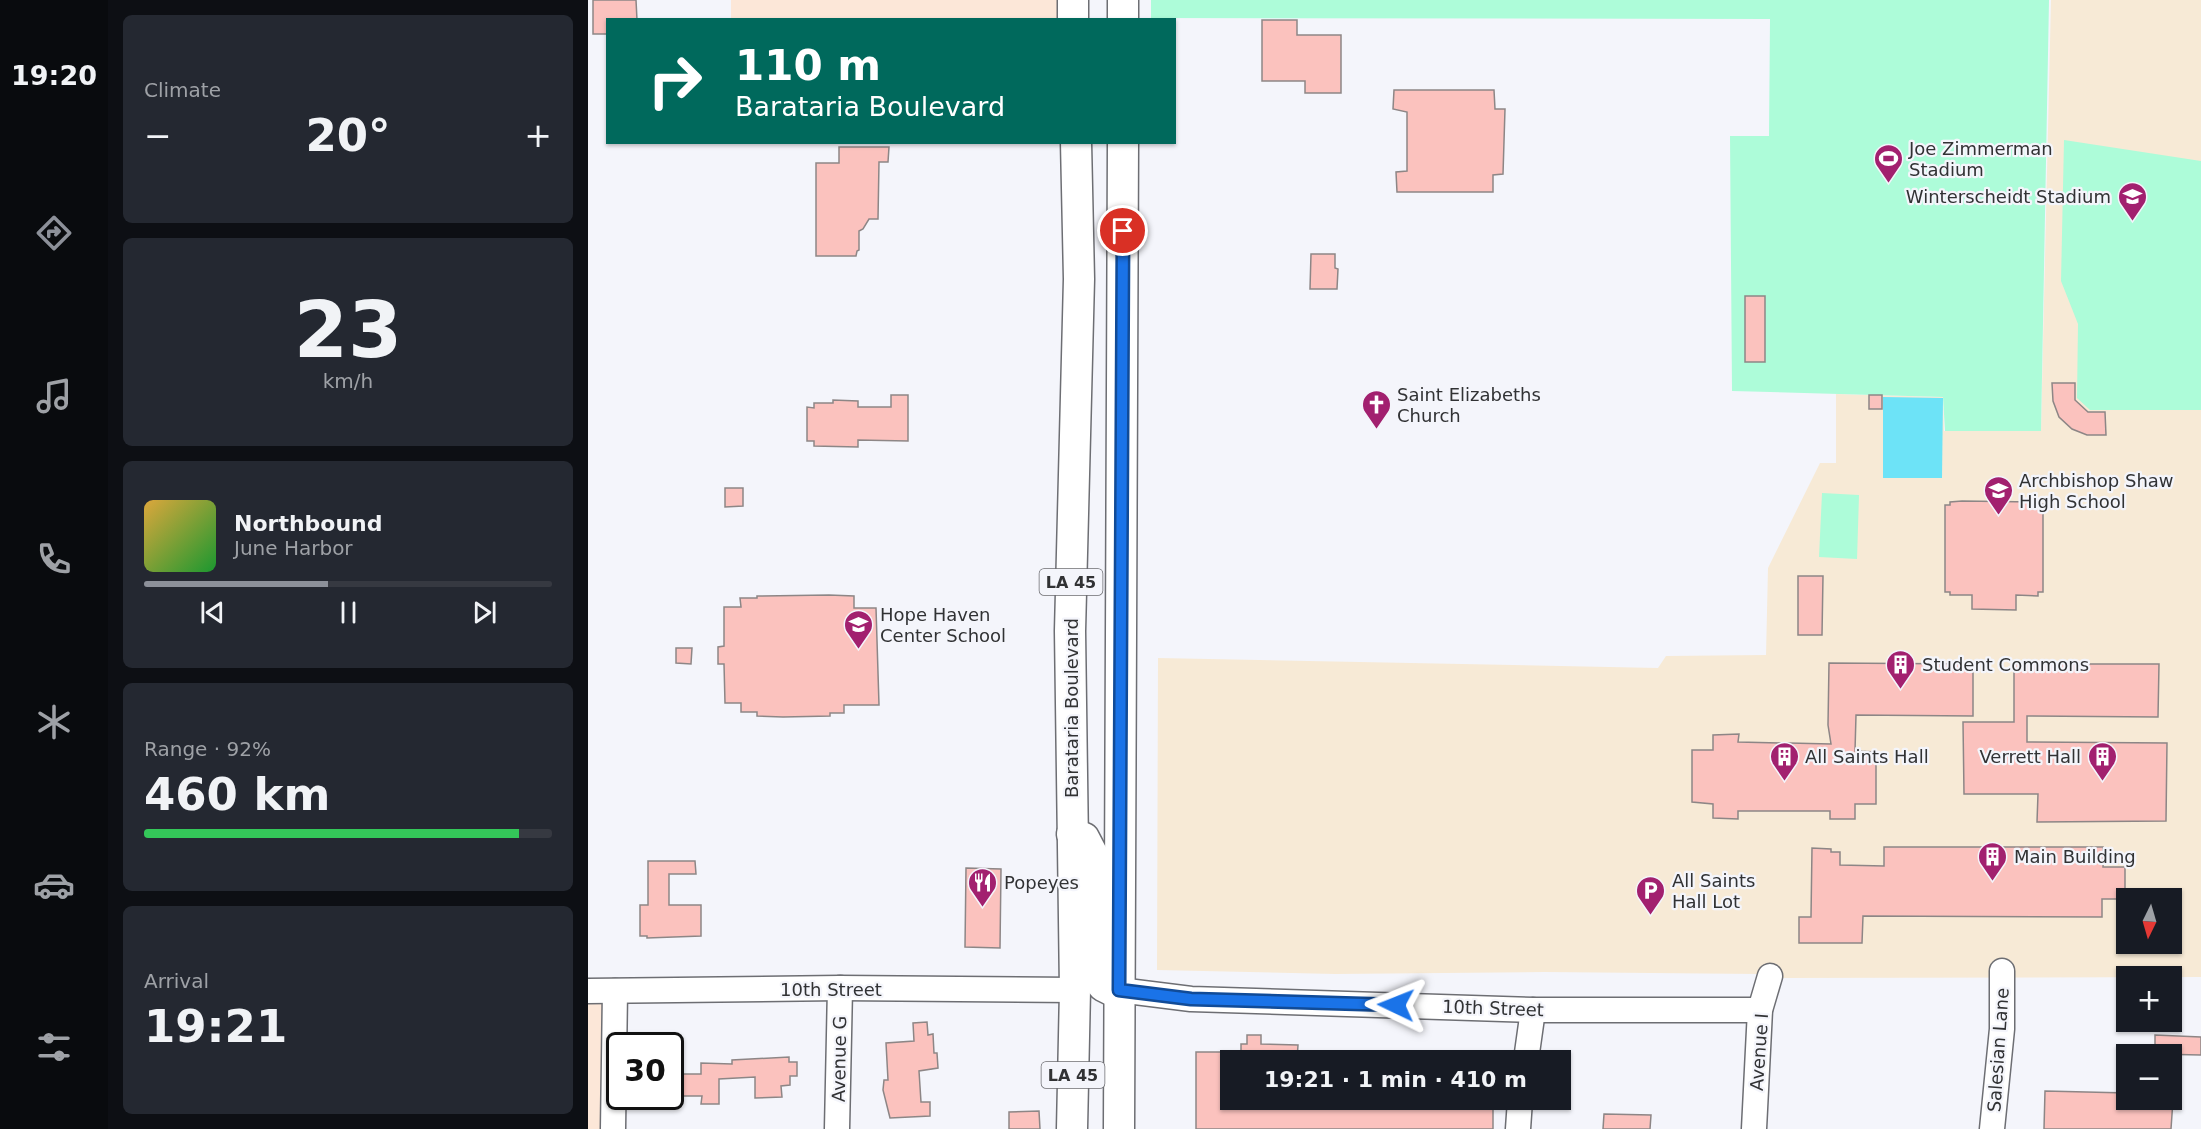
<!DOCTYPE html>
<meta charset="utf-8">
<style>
body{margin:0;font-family:"DejaVu Sans",sans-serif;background:#242831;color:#f1f3f6;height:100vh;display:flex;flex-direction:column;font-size:22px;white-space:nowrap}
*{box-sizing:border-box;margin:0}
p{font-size:20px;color:#9ea1a6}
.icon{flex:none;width:33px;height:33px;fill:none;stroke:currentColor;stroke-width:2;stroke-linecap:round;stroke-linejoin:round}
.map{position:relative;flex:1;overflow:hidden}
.side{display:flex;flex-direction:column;gap:15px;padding:15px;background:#0d0f14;width:480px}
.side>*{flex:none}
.top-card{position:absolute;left:18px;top:18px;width:570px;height:126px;border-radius:0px;box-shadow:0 2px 4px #0004;background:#00695c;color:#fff;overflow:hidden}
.needle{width:39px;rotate:185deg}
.tools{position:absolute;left:1528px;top:888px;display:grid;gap:12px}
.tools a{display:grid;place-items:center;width:66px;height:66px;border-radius:0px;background:#171b24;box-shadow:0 2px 4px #0004;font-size:30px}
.speed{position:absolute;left:18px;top:1032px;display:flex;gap:12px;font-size:30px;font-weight:700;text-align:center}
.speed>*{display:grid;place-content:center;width:78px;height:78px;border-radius:50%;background:#171b24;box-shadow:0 2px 4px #0004;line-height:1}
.speed .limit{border:3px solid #111;border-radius:9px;background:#fff;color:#111}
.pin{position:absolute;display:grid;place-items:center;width:51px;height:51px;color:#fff;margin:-26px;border:3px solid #fff;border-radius:50%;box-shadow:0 2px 6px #0007}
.me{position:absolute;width:66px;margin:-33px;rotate:272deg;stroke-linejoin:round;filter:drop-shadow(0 0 4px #0008)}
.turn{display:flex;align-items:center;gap:21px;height:126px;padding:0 30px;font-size:27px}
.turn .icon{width:78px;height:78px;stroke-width:2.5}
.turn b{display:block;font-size:42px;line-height:51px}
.big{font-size:45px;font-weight:700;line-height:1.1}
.side .card{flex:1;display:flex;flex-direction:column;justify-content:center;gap:9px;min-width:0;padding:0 21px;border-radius:9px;background:#242831}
.side .dial{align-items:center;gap:0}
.dial b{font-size:78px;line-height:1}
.song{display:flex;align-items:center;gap:18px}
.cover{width:72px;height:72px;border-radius:9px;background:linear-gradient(135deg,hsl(40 70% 55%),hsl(130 70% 35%))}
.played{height:6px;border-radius:3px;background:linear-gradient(90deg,#8c9099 45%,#363941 45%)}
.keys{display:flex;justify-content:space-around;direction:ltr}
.heat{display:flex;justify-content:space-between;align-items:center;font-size:33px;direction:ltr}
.charge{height:9px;border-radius:4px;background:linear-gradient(90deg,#34c759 92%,#363941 0)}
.trip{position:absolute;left:632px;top:1050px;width:351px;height:60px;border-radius:0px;background:#171b24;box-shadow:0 2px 4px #0004;font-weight:700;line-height:60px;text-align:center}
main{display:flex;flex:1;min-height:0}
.tab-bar{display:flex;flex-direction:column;width:108px;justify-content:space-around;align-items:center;background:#090b0e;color:#9ea1a6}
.tab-bar .icon{width:42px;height:42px}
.tab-bar .current{color:#8c9099}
.tab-bar b{font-size:27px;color:#f1f3f6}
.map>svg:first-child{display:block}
</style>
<main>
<nav class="tab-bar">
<b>19:20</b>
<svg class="icon current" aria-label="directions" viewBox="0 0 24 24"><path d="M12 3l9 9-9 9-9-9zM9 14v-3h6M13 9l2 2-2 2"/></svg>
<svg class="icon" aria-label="music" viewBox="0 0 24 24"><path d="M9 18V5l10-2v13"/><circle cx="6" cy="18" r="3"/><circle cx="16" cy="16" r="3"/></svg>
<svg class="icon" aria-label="phone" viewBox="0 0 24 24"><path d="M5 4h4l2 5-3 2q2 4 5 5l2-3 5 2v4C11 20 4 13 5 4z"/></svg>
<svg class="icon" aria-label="climate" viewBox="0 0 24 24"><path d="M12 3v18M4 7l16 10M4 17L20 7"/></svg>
<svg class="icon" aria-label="car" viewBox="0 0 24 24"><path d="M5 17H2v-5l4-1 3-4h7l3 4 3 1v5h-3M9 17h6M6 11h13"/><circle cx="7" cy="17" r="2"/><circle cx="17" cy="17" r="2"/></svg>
<svg class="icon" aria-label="filters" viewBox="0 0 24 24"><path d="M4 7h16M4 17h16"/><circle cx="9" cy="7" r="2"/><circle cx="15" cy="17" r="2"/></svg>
</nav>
<section class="side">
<div class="card"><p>Climate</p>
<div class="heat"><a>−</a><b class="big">20°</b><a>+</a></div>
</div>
<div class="card dial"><b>23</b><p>km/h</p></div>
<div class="card">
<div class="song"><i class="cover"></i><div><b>Northbound</b><p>June Harbor</p></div></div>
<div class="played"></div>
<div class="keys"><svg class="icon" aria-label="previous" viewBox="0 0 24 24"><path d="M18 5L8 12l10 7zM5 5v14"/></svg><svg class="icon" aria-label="pause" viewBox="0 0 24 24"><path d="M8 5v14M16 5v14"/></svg><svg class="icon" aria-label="next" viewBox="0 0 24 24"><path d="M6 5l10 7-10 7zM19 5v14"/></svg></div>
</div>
<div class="card"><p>Range · 92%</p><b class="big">460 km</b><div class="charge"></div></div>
<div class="card"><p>Arrival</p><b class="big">19:21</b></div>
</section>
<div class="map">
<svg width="1613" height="1129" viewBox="0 0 1613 1129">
<rect width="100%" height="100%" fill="#f4f5fb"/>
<g fill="#fce7d8">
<rect x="143" y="0" width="327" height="19"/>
<path d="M0,999H21L16,1129H0Z"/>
</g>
<path fill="#f7ead6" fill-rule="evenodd" d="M1463,0H1613V977L1191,978L1170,974L956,972L747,974L569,970L570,658L1070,668L1078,656L1178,655L1180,568L1232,463H1248V394L1355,397L1356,431H1453ZM1539,898H1584V944H1539Z"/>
<g fill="#adfcd9">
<path d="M563,0H1461L1453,431H1357L1355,397L1144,391L1142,136H1181L1182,19L563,18Z"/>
<path d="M1476,140L1613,161V410H1502L1489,398L1490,324L1473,281Z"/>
<path d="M1234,493L1271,495L1269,559L1231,557Z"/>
</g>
<path fill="#6de3f7" d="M1295,397L1355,398L1354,478H1295Z"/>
<g fill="#fbc2be" stroke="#8d8686" stroke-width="1.5">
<path d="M5,0H48L49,20H20V34H5Z"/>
<path d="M674,20H709V35H753V93H717V81H674Z"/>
<path d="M806,90H906L907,109H917L915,174L905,175V192H809L808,172L819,171V112L805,109Z"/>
<path d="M251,147H301L300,162H291L290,219H281L275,229L271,231V250L269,251L268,256H228V163H251Z"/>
<path d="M723,254H747V268L750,269L749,289H722Z"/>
<rect x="1157" y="296" width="20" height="66"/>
<path d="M1464,383H1487V400L1500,412H1517L1518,435H1499L1484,429L1471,417L1465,401Z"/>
<path d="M303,395H320V441L270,440V447L226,446V441H219V407L226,408V403H245V400L270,401V407H303Z"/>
<rect x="1281" y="395" width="13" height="14"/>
<path d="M137,488H155V506L137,507Z"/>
<path d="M1374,501L1451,502V504H1455V592H1450V596L1428,595V610L1384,609V595H1362V592H1357V505H1362V502Z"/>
<path d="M1210,576H1235L1234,635H1210Z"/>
<path d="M241,595L266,596V608H288L291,705H256V713H242V716L195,717L169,716V712H153V703H137L136,664H130V647L136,646V607H153L152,598H169V596Z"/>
<path d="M88,648H104L103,664L88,663Z"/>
<path d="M1241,663L1385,664V716L1268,715L1267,751L1288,752V804H1267V819H1242V811H1150V819L1125,818V804L1104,802V750H1125V735L1151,734L1150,742L1243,744L1240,725Z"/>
<path d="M1426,664H1571L1570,717L1439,716V742L1579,743L1578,821L1449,822L1450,794H1376L1375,722H1426Z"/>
<path d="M1296,847H1515V867H1537V899H1514V917L1275,916L1274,943H1211V917H1223L1224,848L1243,849V852H1252V865L1296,866Z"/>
<path d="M60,861H107L108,874H81V905H113V936L59,938V936H52V905H60Z"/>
<path d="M378,868L413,869L412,948L377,947Z"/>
<path d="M339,1022L340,1035L345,1034L346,1053H349L350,1068L331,1071L333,1102H342V1116L302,1118L295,1090L296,1080H300L298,1043L326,1041L325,1023Z"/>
<path d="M659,1035H673V1044L710,1045L709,1060H653V1044H659Z"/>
<path d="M1567,1035L1613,1037V1055L1567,1054Z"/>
<path d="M608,1052H642V1100H905V1129H608Z"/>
<path d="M201,1057V1062H209V1076H202V1085L193,1086L194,1097L167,1098V1077L131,1079V1104H113L114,1096H82V1074H113V1063L144,1064V1060Z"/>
<path d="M1457,1091L1539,1093V1100H1585L1583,1129H1456Z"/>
<path d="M451,1111L452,1129H421V1112Z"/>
<path d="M1016,1114L1063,1115L1062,1129H1015Z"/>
</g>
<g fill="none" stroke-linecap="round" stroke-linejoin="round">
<defs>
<g id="minor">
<path d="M531,990L603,999L945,1010H1172"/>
<path d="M0,991L252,988L487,990"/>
<path d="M938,1060L945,1010"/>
<path d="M25,1129L27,991"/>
<path d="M249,1129L252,988"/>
<path d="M930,1129L932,1100"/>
<path d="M1166,1129L1172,1010L1182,976"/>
<path d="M1404,1129L1414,1029V971"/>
</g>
<g id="major">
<path d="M485,0V20"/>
<path d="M535,20V0"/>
<path d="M484,834L496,838L507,859L511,980L515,986L523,990"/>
<path d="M484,1129L487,990L482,631L491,279L488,142"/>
<path d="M531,1129L535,142"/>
</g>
</defs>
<use href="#minor" stroke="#6d6e73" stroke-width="27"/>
<use href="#major" stroke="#6d6e73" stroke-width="33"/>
<use href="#minor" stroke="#fff" stroke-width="24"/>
<use href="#major" stroke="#fff" stroke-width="30"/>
</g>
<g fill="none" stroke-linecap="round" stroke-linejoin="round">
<defs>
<path id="route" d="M535,231L531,990L603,999L808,1005"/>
</defs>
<use href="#route" stroke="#114b97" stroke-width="15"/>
<use href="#route" stroke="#1a73e8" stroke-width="10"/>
</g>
<defs>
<symbol id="stadium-pin" viewBox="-11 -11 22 30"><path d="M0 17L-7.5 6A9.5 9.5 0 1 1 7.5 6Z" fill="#a2206f" stroke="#f4f5fb"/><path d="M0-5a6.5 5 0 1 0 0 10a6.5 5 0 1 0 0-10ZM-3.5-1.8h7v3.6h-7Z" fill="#fff"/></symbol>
<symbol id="school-pin" viewBox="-11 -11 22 30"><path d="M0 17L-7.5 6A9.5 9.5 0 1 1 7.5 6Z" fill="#a2206f" stroke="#f4f5fb"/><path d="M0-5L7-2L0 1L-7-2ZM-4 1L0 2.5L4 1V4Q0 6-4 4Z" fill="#fff"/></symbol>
<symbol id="church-pin" viewBox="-11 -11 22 30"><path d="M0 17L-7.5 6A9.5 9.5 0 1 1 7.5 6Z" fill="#a2206f" stroke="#f4f5fb"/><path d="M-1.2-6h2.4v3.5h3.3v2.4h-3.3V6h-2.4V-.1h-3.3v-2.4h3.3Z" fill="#fff"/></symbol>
<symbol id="building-pin" viewBox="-11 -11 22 30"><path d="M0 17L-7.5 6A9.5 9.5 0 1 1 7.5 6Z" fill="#a2206f" stroke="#f4f5fb"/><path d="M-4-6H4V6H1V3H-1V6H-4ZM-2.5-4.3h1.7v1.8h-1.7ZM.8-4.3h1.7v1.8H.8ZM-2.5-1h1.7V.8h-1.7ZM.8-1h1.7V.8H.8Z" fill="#fff"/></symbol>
<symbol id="restaurant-pin" viewBox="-11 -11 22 30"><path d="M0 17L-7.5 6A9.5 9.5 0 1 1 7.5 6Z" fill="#a2206f" stroke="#f4f5fb"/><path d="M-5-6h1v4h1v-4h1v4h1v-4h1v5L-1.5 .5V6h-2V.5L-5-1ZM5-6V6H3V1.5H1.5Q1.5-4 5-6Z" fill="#fff"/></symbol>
<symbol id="parking-pin" viewBox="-11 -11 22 30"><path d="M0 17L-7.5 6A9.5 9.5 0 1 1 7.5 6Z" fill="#a2206f" stroke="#f4f5fb"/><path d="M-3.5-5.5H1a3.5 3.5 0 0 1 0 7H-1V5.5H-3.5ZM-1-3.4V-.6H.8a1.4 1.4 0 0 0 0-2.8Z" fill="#fff"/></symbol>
</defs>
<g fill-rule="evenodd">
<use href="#stadium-pin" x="1284" y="142" width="33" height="45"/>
<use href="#school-pin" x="1528" y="180" width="33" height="45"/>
<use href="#church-pin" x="772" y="388" width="33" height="45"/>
<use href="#school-pin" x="1394" y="474" width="33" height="45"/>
<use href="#school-pin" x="254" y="608" width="33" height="45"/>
<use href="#building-pin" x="1296" y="648" width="33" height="45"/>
<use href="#building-pin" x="1180" y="740" width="33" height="45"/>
<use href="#building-pin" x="1498" y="740" width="33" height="45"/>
<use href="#building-pin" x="1388" y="840" width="33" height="45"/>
<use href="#restaurant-pin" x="378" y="866" width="33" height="45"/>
<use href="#parking-pin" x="1046" y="874" width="33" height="45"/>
</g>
<g text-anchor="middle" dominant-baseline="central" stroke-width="4.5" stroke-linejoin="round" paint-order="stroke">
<g fill="#f4f5fb" stroke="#6c6c70" stroke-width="1.5">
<rect x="451.5" y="569" width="63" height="26" rx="4.5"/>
<rect x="453.5" y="1062" width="63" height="26" rx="4.5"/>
</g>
<g font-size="16" font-weight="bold" fill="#313234">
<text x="483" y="582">LA 45</text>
<text x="485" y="1075">LA 45</text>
</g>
<g font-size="18" fill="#313234" stroke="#f4f5fb" text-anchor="start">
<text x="1321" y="148">Joe Zimmerman<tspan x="1321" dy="21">Stadium</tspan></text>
<text x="1523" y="196" text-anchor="end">Winterscheidt Stadium</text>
<text x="809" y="394">Saint Elizabeths<tspan x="809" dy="21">Church</tspan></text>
<text x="1431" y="480">Archbishop Shaw<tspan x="1431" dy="21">High School</tspan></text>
<text x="292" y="614">Hope Haven<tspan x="292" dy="21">Center School</tspan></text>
<text x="1334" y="664">Student Commons</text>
<text x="1217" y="756">All Saints Hall</text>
<text x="1493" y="756" text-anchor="end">Verrett Hall</text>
<text x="1426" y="856">Main Building</text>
<text x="1084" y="880">All Saints<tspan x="1084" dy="21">Hall Lot</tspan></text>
<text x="416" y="882">Popeyes</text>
</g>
<g font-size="18" fill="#313234" stroke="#f4f5fb">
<text transform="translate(483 708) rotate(-90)">Barataria Boulevard</text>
<text x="243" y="989">10th Street</text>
<text transform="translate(905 1008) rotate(2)">10th Street</text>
<text transform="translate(1410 1050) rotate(-86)">Salesian Lane</text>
<text transform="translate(1171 1052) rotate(-86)">Avenue I</text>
<text transform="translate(251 1059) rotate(-89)">Avenue G</text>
</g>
</g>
</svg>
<div class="tools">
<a><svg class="needle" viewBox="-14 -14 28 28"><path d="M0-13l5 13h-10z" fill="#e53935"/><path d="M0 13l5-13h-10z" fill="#9ea1a6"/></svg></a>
<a>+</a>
<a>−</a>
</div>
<div class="speed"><div class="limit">30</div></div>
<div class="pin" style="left:535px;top:231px;background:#d93025"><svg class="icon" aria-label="arrive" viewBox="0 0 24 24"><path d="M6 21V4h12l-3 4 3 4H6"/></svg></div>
<svg class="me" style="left:808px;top:1005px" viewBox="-20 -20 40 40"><path d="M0-17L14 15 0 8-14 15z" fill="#1a73e8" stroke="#fff" stroke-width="4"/></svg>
<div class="trip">19:21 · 1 min · 410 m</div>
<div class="top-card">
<div class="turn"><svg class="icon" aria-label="right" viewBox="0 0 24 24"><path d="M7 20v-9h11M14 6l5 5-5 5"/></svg><div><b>110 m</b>Barataria Boulevard</div></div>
</div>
</div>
</main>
